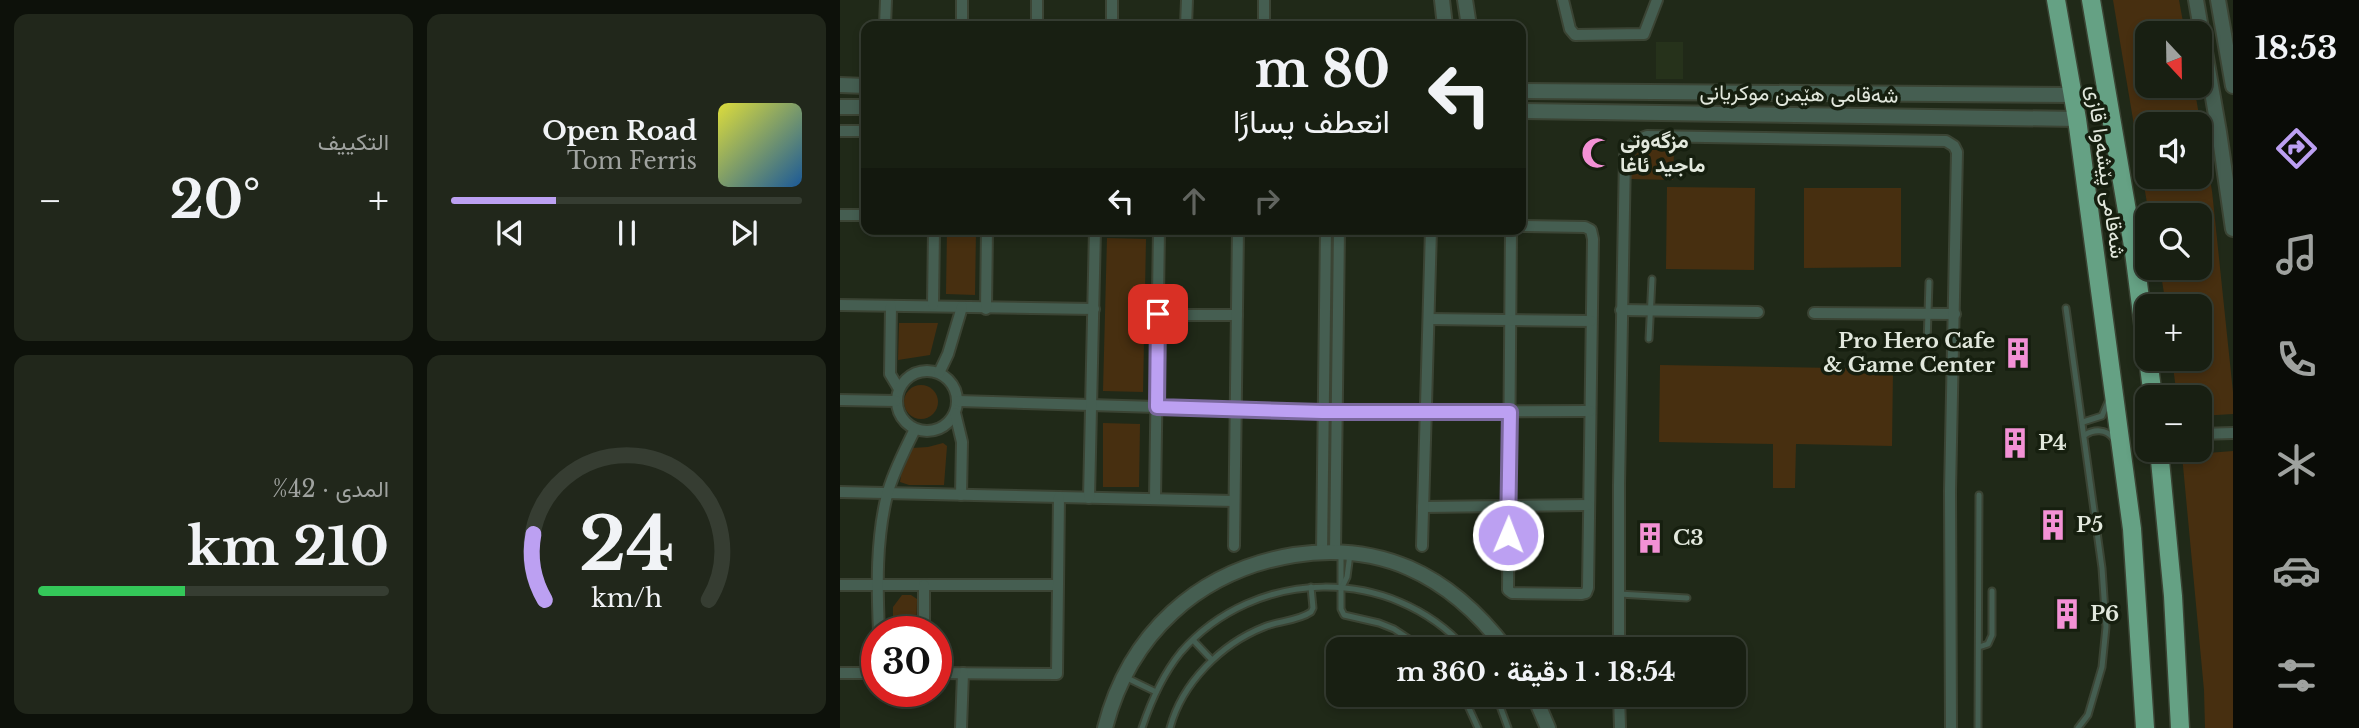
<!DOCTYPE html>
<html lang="ar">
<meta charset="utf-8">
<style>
body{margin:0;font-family:"Libre Baskerville",Vazirmatn,serif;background:#21271b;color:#f1f3f6;direction:rtl;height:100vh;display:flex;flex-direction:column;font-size:26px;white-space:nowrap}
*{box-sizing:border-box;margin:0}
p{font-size:23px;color:#9fa29f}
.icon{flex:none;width:38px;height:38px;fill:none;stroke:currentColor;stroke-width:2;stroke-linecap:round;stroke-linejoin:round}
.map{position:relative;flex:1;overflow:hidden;direction:ltr}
.drawer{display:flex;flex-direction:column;gap:14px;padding:14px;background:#0d110a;width:840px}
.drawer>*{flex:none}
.guide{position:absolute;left:21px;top:21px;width:665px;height:214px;border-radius:14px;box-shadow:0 4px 10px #0003,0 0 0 2px #363d32;direction:rtl;background:#181f12;color:#f1f3f6;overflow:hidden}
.needle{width:46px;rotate:158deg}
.tools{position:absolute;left:1295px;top:21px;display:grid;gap:14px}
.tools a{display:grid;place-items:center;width:77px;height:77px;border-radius:14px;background:#181f12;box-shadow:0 4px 10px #0003,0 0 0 2px #363d32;font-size:35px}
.speed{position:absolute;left:21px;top:616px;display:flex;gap:14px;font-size:35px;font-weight:700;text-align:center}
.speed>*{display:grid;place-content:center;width:91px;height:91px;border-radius:50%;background:#181f12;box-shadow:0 4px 10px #0003,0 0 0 2px #363d32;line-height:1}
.speed .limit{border:10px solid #d22;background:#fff;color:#111}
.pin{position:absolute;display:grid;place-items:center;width:60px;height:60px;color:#fff;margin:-30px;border-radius:14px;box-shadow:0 4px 10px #0006}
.me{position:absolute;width:77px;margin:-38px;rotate:1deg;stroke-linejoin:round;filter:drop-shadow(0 0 5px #0008)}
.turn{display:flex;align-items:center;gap:24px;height:147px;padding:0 21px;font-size:32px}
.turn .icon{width:91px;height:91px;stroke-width:2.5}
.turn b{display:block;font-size:49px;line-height:60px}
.lanes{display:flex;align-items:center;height:66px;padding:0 21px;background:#0003;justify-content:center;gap:35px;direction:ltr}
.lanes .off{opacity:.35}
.big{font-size:52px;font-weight:700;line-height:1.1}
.drawer .card{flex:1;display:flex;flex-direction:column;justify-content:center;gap:10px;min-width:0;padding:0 24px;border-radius:14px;background:#21271b}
.drawer .dial{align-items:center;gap:0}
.dial svg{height:182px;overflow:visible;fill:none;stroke:#363d32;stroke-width:7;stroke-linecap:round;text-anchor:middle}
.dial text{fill:#f1f3f6;stroke:none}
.song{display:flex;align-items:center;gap:21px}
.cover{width:84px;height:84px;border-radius:10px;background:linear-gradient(135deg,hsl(60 70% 55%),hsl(210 70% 35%))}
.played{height:7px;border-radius:4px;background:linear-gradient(90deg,#bca0f2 30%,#363d32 30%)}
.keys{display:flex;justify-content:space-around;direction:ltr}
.heat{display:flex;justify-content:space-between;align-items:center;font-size:38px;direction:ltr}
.charge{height:10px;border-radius:5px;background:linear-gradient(90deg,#34c759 42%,#363d32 0)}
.drawer .tiles{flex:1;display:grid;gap:14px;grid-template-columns:repeat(2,1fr)}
.trip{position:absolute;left:486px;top:637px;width:420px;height:70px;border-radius:14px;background:#181f12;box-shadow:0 4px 10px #0003,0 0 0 2px #363d32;font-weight:700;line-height:70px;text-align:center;direction:rtl}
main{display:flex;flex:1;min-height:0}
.tab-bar{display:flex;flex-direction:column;width:126px;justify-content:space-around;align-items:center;background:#0a0c07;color:#9fa29f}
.tab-bar .icon{width:49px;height:49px}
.tab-bar .current{color:#bca0f2}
.tab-bar b{font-size:32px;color:#f1f3f6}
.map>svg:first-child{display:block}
</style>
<main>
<nav class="tab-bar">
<b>18:53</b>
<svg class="icon current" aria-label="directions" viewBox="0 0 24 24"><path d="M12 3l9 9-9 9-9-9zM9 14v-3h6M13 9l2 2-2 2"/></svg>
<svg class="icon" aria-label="music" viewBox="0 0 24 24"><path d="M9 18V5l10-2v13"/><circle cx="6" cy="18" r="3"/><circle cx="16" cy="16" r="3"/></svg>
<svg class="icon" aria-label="phone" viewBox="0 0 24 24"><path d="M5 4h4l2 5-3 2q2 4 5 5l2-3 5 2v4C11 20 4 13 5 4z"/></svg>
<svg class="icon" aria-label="climate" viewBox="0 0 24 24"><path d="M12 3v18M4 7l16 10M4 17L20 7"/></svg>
<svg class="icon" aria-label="car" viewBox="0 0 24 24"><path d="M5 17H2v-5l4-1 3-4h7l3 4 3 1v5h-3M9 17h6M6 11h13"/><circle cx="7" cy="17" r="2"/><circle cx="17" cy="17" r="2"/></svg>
<svg class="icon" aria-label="filters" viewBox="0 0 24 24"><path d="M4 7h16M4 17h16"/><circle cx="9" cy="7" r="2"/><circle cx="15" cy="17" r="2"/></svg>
</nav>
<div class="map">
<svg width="1393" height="728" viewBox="0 0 1393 728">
<rect width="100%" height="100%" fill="#202918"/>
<rect fill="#26321b" x="816" y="42" width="27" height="37"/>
<g fill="#472f10" fill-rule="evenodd">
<path d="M1273,0H1339L1345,33H1307V86H1354L1372,191L1393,392V414L1360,416V397H1337L1332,359H1360V306H1326L1320,268H1360V215H1309ZM1307,124H1360V177H1307Z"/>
<path d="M834,149L833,180L789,179L791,159L801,150Z"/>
<path d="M827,187L915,188L914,270L826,269Z"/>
<path d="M964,188H1061V267L964,268Z"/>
<path d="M107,229H136L135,295L106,294Z"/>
<path d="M267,238L306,239L303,392L263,391Z"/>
<path d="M59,323H98L90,355L58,360Z"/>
<path d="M820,365L1053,369L1052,446L956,444L955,488H933V444L819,442Z"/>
<circle cx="81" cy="402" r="17"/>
<path d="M263,423L300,424L299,487H263Z"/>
<path d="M103,443L107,446L104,485H69L60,482L61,475L72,448L88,447Z"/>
<path d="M1393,451V728H1365L1364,690L1342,455Z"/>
<path d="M62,595H71L77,599L76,632H53V607Z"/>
</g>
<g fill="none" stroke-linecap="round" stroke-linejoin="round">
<defs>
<g id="service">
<path d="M1226,308L1262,568L1266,627L1262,667L1248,715L1238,728"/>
<path d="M809,339L812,279"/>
<path d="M1087,344L1089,282"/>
<path d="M1243,422L1262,416L1268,402"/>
<path d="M1245,435C1254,429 1266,429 1273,438"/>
<path d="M501,555V609L504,615L539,623L554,629L584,649"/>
<path d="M502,587L507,577L510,554"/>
<path d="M779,594L847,598"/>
<path d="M353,640L372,660"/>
<path d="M1139,647L1148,644L1152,635V591"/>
<path d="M610,649L618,641"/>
<path d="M287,678L316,692"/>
<path d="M623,695L638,728"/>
<path d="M656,695L668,728"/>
<path d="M302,728C311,701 323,674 341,652C415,567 551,565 626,649"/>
<path d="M330,728C342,683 381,644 424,627C438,621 458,621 471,612L473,608L471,587"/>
<path d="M1138,728L1139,495"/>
</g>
<g id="minor">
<path d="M197,0V26"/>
<path d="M723,0L730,29L735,35L804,34L817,0"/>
<path d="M45,26L46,0"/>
<path d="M122,26V0"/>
<path d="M272,26V0"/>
<path d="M346,26L347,0"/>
<path d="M424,26V0"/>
<path d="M0,131H26"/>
<path d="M0,215H26"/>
<path d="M671,229L668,590L672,593L742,594L746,593L748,588L753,239L751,230L745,227L681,226"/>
<path d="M0,305L254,309"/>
<path d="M93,305L94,229"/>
<path d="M51,306L50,374L59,389"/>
<path d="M146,309L147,229"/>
<path d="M781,310L918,312"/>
<path d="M974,313L1115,314"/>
<path d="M318,315H397"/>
<path d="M589,319L751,321"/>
<circle cx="87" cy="401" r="30"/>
<path d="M99,373L108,354L122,307"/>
<path d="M0,400L56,401"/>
<path d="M118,401L482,412L750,411"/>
<path d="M115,413L122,442L121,495"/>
<path d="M1360,434L1393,433"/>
<path d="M0,492L394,501"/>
<path d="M249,498L255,229"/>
<path d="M315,499L319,229"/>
<path d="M583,507L748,505"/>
<path d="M394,546L398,229"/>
<path d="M582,546L591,229"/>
<path d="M482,552L486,229"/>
<path d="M495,552L499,229"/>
<path d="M0,585H218"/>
<path d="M39,632C37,586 36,540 47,495C53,472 65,450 75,429"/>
<path d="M84,632V585"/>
<path d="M779,649V485L785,156C790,145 796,140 807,136L1106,141L1114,146L1117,152L1110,491L1111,728"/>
<path d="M0,673H37"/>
<path d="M96,673L217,674L219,497"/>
<path d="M779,695L780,728"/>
<path d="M121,728L123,673"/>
</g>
<g id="tertiary">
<path d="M602,0L605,26"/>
<path d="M625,0L629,26"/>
<path d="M1356,0L1379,132L1393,229"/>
<path d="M1378,0L1393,86"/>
<path d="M0,85L26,86"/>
<path d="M681,91L1232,95"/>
<path d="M0,107H26"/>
<path d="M681,111L1237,119"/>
<path d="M694,695L708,728"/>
<path d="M265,728C289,634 358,571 454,555C493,549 532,552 569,568C608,585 641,616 666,649"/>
</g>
<g id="trunk">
<path d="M1216,0L1237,119L1292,529L1305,728"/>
<path d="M1251,0L1294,252L1307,353"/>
<path d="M1308,359L1313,397"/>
<path d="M1319,450L1333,596L1340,728"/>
</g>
</defs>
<use href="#service" stroke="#3b4434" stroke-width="9"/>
<use href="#minor" stroke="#3b4434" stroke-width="14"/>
<use href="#tertiary" stroke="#3b4434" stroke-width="18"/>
<use href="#trunk" stroke="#3b4434" stroke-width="21"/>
<use href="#service" stroke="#455e51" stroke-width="5"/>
<use href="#minor" stroke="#455e51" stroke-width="10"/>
<use href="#tertiary" stroke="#455e51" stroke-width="14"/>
<use href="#trunk" stroke="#65a184" stroke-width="18"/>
</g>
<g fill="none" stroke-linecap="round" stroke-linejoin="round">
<defs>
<path id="route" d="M318,314L317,407L482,412H670L668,535"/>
</defs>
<use href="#route" stroke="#7a689d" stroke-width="18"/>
<use href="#route" stroke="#bca0f2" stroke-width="12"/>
</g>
<defs>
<symbol id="mosque-bare" viewBox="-9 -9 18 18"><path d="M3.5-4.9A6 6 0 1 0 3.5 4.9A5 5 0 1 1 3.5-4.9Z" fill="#f391d5" stroke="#161f0f" stroke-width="2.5" paint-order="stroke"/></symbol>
<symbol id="building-bare" viewBox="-9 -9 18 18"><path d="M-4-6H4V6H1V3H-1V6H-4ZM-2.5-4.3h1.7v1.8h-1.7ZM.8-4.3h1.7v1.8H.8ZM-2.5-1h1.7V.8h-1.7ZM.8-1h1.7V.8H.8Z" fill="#f391d5" stroke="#161f0f" stroke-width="2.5" paint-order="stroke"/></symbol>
</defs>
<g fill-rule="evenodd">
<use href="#mosque-bare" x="735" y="131" width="44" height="44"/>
<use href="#building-bare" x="1156" y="331" width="44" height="44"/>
<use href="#building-bare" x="1153" y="421" width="44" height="44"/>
<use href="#building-bare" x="1191" y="503" width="44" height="44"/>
<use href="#building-bare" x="788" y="516" width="44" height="44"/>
<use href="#building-bare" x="1205" y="592" width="44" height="44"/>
</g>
<g text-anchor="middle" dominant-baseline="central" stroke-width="7" stroke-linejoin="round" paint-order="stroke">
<g font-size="21" fill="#e2e8dd" stroke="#161f0f">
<text transform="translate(959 94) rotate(1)">شەقامی هێمن موکریانی</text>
<text transform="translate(1266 172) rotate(82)">شەقامی پێشەوا قازی</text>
</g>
<g font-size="21" font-weight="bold" fill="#e2e8dd" stroke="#161f0f" text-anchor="start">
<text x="780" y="141">مزگەوتی<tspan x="780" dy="24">ماجید ئاغا</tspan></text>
<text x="1155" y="341" text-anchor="end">Pro Hero Cafe<tspan x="1155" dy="24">&amp; Game Center</tspan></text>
<text x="1198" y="443">P4</text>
<text x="1236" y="525">P5</text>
<text x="833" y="538">C3</text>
<text x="1250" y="614">P6</text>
</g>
</g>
</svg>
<div class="tools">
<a><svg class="needle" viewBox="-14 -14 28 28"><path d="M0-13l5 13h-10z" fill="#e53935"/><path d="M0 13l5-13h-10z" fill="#9fa29f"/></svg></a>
<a><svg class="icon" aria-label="sound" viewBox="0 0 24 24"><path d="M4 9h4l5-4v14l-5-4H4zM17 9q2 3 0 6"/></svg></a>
<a><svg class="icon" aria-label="search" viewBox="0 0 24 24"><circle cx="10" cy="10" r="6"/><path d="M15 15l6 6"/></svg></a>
<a>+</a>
<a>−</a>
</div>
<div class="speed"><div class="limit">30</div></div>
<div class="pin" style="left:318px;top:314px;background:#d93025"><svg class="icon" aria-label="arrive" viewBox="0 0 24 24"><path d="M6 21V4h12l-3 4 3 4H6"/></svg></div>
<svg class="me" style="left:668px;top:535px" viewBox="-20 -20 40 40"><circle r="17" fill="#bca0f2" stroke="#fff" stroke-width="3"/><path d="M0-11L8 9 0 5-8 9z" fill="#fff"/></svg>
<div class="trip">18:54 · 1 دقيقة · 360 m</div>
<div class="guide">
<div class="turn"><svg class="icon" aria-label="left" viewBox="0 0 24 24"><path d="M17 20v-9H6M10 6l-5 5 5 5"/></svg><div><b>80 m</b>انعطف يسارًا</div></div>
<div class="lanes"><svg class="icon" aria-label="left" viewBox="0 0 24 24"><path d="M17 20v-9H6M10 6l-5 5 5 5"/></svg><svg class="icon off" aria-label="ahead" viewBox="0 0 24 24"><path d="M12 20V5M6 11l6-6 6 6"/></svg><svg class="icon off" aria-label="right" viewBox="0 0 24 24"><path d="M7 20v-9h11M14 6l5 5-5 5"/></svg></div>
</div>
</div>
<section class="drawer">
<div class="tiles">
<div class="card">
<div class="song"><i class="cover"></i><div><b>Open Road</b><p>Tom Ferris</p></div></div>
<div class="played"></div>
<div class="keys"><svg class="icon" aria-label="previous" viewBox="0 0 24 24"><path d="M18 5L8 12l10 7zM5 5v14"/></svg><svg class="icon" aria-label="pause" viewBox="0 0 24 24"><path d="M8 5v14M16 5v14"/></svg><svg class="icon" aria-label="next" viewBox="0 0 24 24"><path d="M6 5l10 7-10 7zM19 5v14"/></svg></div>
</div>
<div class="card"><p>التكييف</p>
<div class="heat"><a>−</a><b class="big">20°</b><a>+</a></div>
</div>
<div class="card dial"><svg viewBox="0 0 100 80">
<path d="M14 69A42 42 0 1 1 86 69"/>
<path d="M14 69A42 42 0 0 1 9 40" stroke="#bca0f2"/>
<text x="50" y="56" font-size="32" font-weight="700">24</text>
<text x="50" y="72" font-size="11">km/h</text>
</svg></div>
<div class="card"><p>المدى · 42%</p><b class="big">210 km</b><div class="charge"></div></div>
</div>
</section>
</main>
